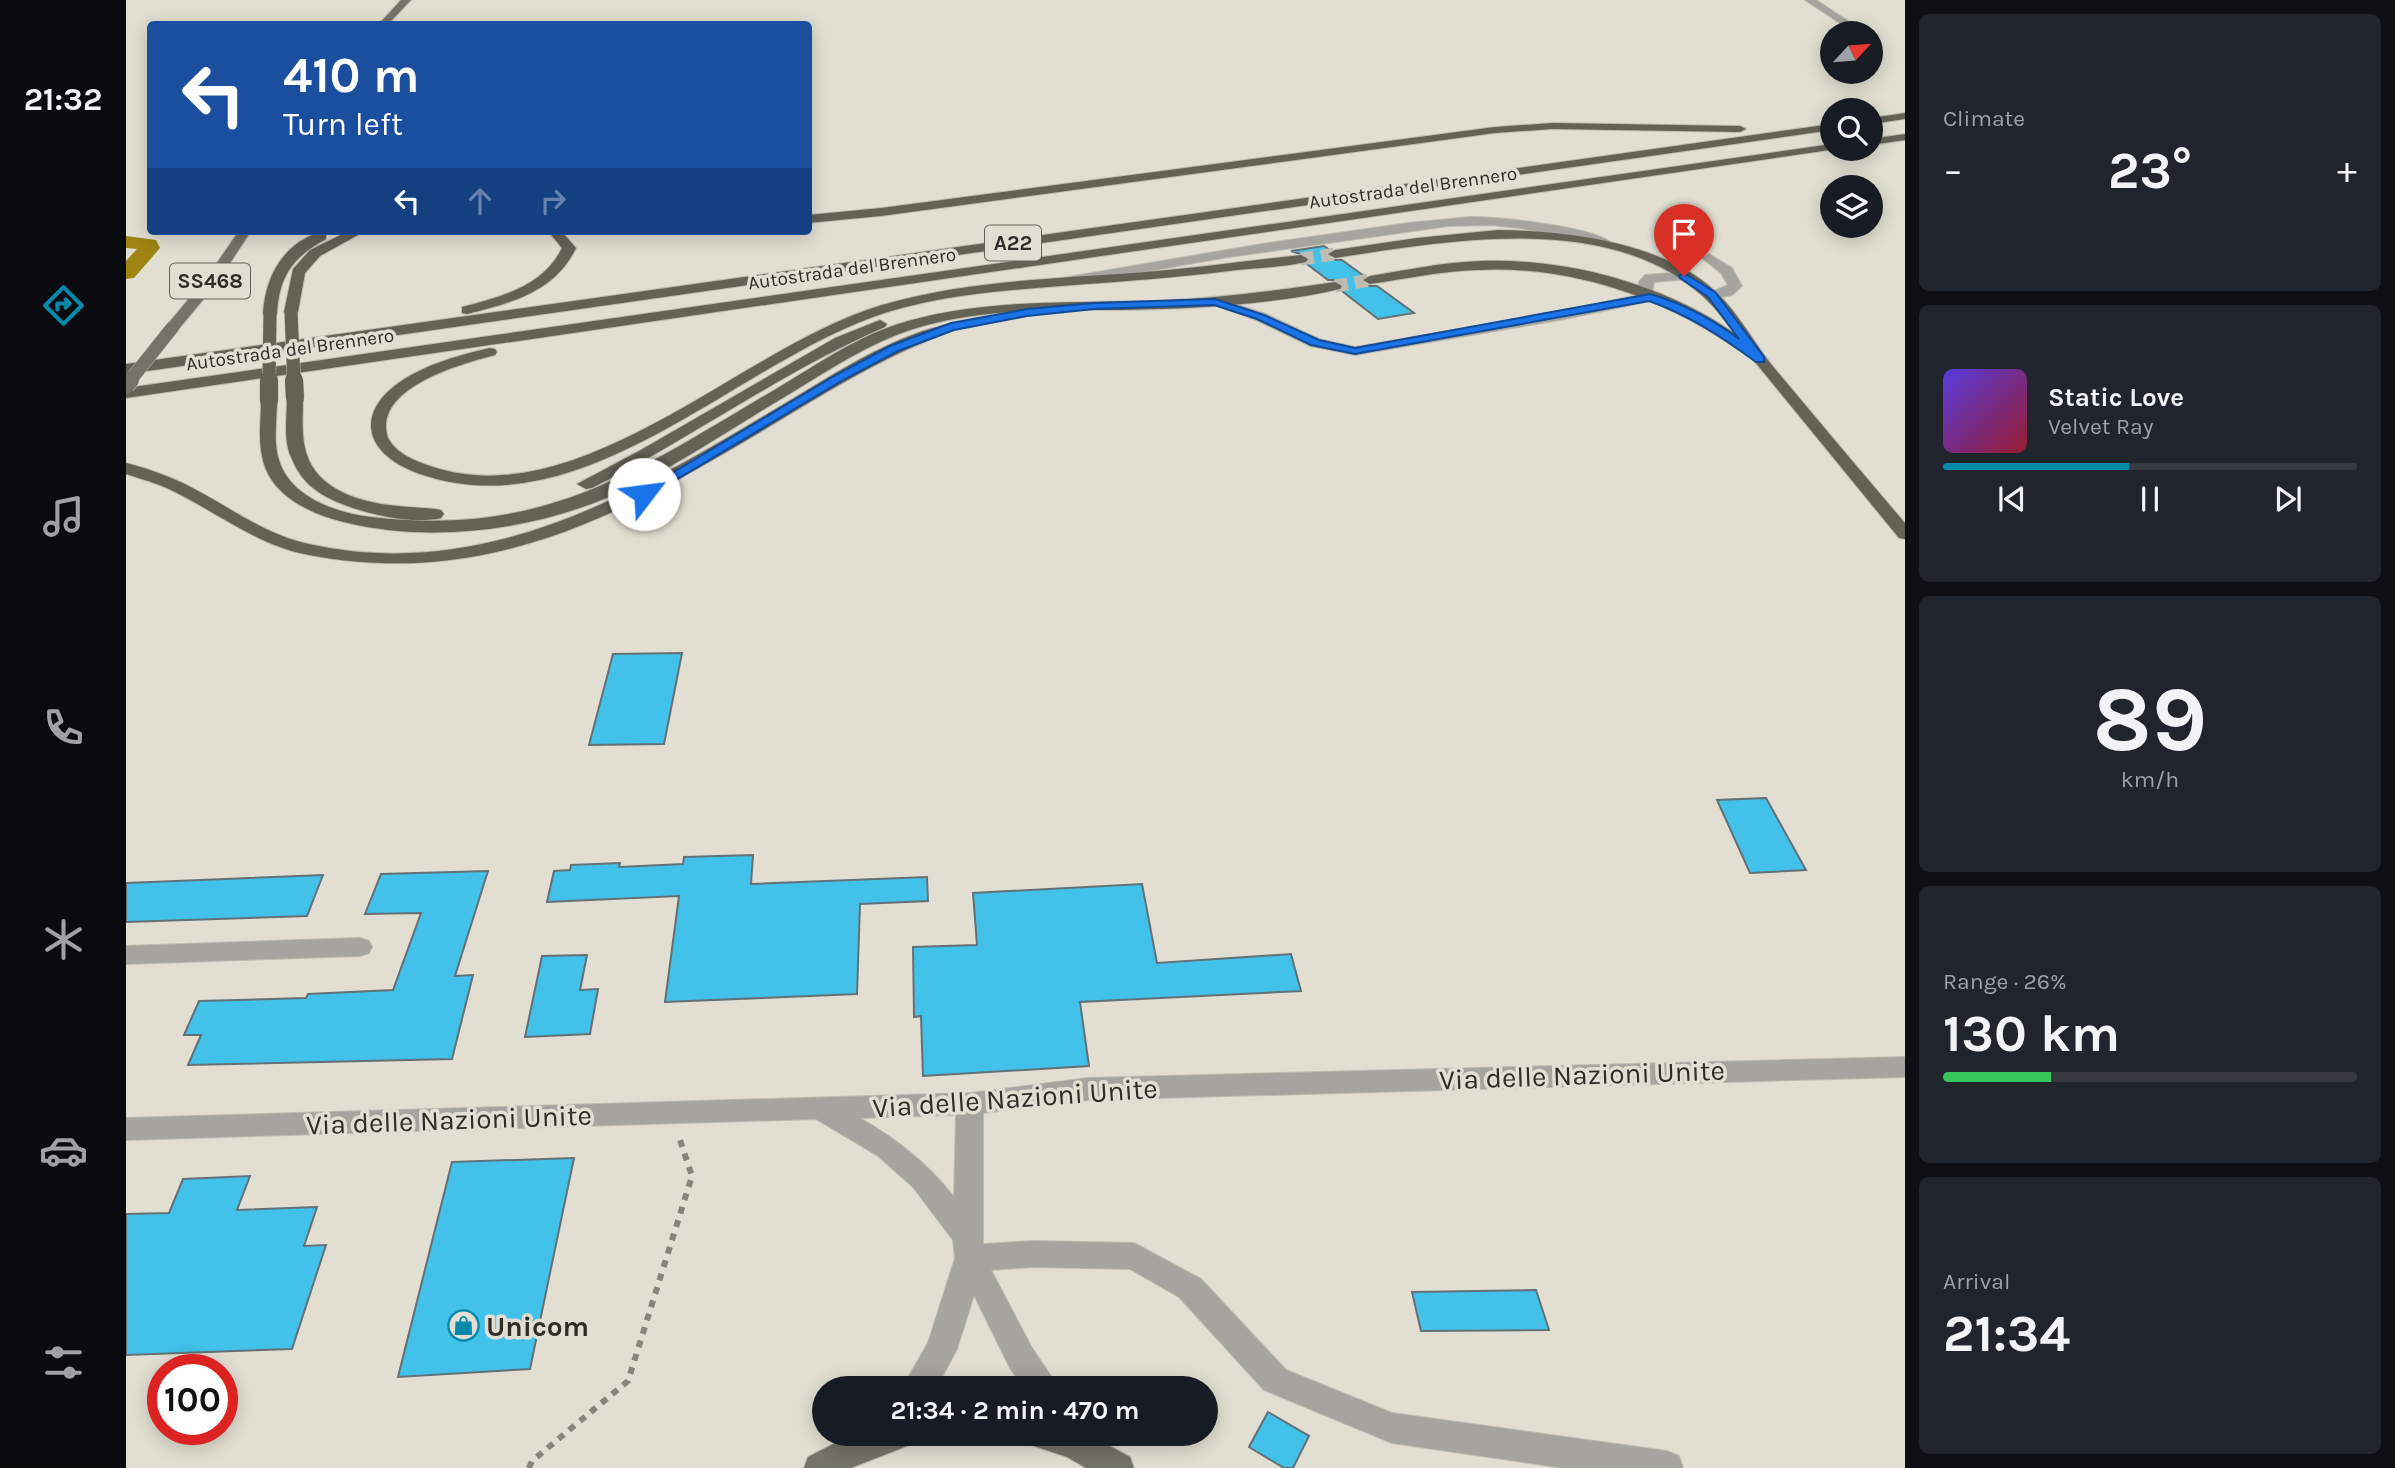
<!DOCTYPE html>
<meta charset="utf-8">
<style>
body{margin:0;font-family:Karla,sans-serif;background:#20242c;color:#f1f3f6;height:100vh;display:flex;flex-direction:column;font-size:26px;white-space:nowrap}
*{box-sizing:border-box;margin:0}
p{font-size:23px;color:#9ea1a6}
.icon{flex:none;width:38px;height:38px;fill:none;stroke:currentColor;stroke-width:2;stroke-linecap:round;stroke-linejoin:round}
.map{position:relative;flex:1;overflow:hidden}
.details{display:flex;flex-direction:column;gap:14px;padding:14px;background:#0d0f14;width:490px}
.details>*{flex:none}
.banner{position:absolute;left:21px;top:21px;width:665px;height:214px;border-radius:7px;box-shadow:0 4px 18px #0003;background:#1a4fa0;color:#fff;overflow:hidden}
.needle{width:46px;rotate:64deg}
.tools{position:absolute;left:1694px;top:21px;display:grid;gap:14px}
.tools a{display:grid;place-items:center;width:63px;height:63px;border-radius:50%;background:#171b24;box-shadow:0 4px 18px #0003;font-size:35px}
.speed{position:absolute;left:21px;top:1354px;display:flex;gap:14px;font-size:35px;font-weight:700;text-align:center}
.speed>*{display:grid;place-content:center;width:91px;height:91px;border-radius:50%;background:#171b24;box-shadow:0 4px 18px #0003;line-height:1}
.speed .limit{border:10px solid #d22;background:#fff;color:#111}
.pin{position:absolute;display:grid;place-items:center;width:60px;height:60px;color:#fff;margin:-72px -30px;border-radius:50% 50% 50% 0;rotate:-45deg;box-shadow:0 0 7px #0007}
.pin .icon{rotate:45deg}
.me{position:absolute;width:77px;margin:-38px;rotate:60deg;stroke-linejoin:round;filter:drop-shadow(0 0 5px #0008)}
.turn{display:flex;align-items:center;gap:24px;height:147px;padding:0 21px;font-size:32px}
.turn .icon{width:91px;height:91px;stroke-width:2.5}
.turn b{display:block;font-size:49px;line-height:60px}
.lanes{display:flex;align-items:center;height:66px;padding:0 21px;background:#0003;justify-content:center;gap:35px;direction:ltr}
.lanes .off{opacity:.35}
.big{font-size:52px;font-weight:700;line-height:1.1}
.details .card{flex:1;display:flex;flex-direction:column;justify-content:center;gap:10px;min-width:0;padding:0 24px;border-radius:10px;background:#20242c}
.details .dial{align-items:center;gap:0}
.dial b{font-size:91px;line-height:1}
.song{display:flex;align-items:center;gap:21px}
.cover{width:84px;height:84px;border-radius:10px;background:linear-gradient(135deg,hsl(250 70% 55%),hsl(350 70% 35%))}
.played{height:7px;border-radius:4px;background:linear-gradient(90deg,#0589aa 45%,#363941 45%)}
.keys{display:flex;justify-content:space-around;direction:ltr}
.heat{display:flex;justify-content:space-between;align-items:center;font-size:38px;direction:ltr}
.charge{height:10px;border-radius:5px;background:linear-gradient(90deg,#34c759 26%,#363941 0)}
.trip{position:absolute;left:686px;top:1376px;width:406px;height:70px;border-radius:35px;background:#171b24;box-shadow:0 4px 18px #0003;font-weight:700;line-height:70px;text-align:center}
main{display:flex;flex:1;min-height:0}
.dock{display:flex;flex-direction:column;width:126px;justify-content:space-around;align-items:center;background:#090b0e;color:#9ea1a6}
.dock .icon{width:49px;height:49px}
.dock .active{color:#0589aa}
.dock b{font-size:32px;color:#f1f3f6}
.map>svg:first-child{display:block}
</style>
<main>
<nav class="dock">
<b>21:32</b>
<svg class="icon active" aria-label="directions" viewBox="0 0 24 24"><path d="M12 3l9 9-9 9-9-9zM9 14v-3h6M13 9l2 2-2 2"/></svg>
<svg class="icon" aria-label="music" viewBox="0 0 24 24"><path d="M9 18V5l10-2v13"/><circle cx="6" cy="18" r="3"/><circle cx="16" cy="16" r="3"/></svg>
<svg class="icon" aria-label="phone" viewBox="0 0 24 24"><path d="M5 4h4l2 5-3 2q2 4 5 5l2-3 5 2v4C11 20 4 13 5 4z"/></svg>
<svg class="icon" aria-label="climate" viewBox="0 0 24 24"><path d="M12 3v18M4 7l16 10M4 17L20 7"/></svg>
<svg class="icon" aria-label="car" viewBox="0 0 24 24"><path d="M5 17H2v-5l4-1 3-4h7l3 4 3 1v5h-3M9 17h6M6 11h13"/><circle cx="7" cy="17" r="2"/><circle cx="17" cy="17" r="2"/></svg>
<svg class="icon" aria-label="filters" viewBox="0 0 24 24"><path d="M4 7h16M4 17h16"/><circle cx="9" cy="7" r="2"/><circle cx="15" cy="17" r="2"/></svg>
</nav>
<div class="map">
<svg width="1779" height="1468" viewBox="0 0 1779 1468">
<rect width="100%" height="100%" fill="#e2dfd2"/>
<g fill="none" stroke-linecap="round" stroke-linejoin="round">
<path fill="#9e8411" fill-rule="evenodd" d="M0,236L30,240L34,248L8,278L0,279V261L11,249L0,248Z"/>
</g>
<g fill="#42c2ea" stroke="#637075" stroke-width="2">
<path d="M1198,246L1204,250L1200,253L1201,256L1208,260H1216L1238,276L1235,279L1236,282L1243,286H1251L1288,313L1252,319L1216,291L1217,284L1210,280H1202L1181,264L1183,257L1165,251Z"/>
<path d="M556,653L538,744L463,745L487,654Z"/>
<path d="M1640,798L1680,870L1624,873L1591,800Z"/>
<path d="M627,855L625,884L801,877L802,901L734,904L731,994L539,1002L553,896L421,902L428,871L444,870L445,865L494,863L493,867L557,864L558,857Z"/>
<path d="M362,871L329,976L347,975L326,1059L62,1065L75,1035H58L73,1001L180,998L182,994L267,990L295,913L239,914L255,874Z"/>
<path d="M197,875L181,916L0,922V883Z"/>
<path d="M1016,884L1031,963L1165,954L1175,991L954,1002L963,1066L797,1076L795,1016L788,1017L787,947L851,945L847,893Z"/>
<path d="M461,955L454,990L472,989L464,1034L399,1037L416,956Z"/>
<path d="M448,1158L404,1369L272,1377L326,1162Z"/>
<path d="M124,1176L111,1210L191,1207L178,1246L200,1245L166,1349L0,1355V1214L43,1213L57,1179Z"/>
<path d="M1410,1290L1423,1330L1295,1331L1286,1292Z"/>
<path d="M1142,1412L1183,1436L1167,1468H1158L1123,1447Z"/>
</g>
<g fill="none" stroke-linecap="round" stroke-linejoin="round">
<g stroke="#bebbb0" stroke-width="13" stroke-dasharray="13 7" stroke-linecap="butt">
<path d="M1175,259L1209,254"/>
<path d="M1209,286L1244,280"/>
</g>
<defs>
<g id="minor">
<path d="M1679,0H1690L1740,33H1729Z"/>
<path d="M1344,217C1372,217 1465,226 1486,243L1479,247L1394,228L1364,225L1323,226L1103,257L942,285L935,281L942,277L1136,244L1282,223Z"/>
<path d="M1583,254L1606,268L1616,286L1606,295L1585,299L1578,295L1602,285L1595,273L1576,258Z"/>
<path d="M1558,272L1565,276L1563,279L1528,282L1526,293L1531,297L1529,300L1439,319L1229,355L1184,346L1130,320L1082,302L1084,299H1094L1140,314L1193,339L1229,347L1439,311L1512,295L1513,282L1519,275Z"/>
<path d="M234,938L243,941L246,947L243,953L234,956L0,964V946Z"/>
<path d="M1779,1057V1077L962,1100L857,1113V1244L907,1241L1008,1243L1075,1279L1160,1370L1266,1413L1541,1451L1553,1456L1557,1468H1437L1266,1443L1138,1390L1053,1297L1004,1269L907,1267L865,1270L906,1348L933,1388H898L884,1368L848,1295L831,1349L810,1388H776L802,1343L829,1258L827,1240L787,1187L752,1156L690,1119L0,1140V1118L844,1093L962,1078ZM830,1115L828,1197C801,1163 772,1140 734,1118Z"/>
</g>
<g id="major">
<path d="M275,0H285L262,24H253Z"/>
<path d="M113,231H125L91,283L51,331H41L39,328L41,325L81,277Z"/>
<path d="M729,1433H791L786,1444L725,1468H678L682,1457Z"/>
<path d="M897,1433H960L1004,1457L1008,1468H960L941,1457L902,1444Z"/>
</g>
<g id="highway">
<path d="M1779,113V119L1745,124V118Z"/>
<path d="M1427,123L1614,126L1620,129L1614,132L1427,129L1369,133L755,216L682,223V215L755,208L1369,127Z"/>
<path d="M1706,124V130L0,374V364Z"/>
<path d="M1779,134V140L1745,145V139Z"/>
<path d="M1706,144V149H1710L0,398V388Z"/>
<path d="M1372,230C1440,231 1539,242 1591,293C1614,315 1629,345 1649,369C1692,420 1735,472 1779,523V539L1773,538L1620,351L1613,350C1537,297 1445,265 1351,270C1315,271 1279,279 1244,284L1237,280L1244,276C1281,270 1318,262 1355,261C1442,258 1537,284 1608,333C1524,204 1338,238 1209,258L1202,254L1209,250L1291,238Z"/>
<path d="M223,231H239L194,256L179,273L172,312L170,315H160L158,312L167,269L184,250Z"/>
<path d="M422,231H435L450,248C429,292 385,303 341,314L336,313V307C374,297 417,287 436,248Z"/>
<path d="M195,232L200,233V239C167,257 153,276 151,314L149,317H139L137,314C139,277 157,243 195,232Z"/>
<path d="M1175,255L1182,259L1180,262C1157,267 1133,268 1111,270C1057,277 1003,281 948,285C886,290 825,293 765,311C615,356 462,532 294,474C231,452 229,405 287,374C311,361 338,354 364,348L369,349L371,352L369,355C335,364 246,388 262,438C271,454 287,460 304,466C455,518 618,345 756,305C838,281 923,279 1007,273C1063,269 1119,261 1175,255Z"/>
<path d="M1209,282L1216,286L1214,289C1144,305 1067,309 995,310C930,310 864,308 801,325C750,338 705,369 660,396C603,430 547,469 485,496C406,530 307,543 222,523C186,515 143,496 136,456C132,438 135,419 135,401L143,396L151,401C151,420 147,442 153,460C164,497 210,513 245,517C419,537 508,473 650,389C692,364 734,334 782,321C862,299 943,303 1025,301C1087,299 1148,291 1209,282Z"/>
<path d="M754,320L761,324L759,327C657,371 566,438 466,488L460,489L451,484L513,451L709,338Z"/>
<path d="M818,325L825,329L823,332C756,357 697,394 636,431C491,518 357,588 183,555C132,546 91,512 45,490C31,483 15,479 0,474V463C25,469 51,479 74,492C109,511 143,536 183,544C359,583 508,494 653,407C704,377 759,339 818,325Z"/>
<path d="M169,393L177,398C177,416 175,435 180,452C191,491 237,503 272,506C286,508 301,507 315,510L318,514L315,518C283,526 217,510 191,491C179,483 170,470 165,457C157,439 161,417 161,398Z"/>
</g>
</defs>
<use href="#minor" stroke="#bebbb0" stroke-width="2"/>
<use href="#major" stroke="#bebbb0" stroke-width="2"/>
<use href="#highway" stroke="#bebbb0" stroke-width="2"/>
<path stroke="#86847b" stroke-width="6" stroke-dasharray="7 7" stroke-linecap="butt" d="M403,1468L406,1461L502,1381L566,1176L553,1137"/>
<use href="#minor" fill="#a5a49e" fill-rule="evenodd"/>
<use href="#major" fill="#757268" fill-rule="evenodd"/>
<use href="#highway" fill="#646155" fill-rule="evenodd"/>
<defs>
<path id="major-bridge-far1" d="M3,382L46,328"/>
<path id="major-bridge" d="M0,385L4,380"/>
<g id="highway-bridge-far1">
<path d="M165,312L168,382"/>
<path d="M143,382L144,314"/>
</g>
<g id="highway-bridge">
<path d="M168,380L169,398"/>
<path d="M143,401V380"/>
</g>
</defs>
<use href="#major-bridge-far1" stroke="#bebbb0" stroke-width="14" stroke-linecap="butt"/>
<use href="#major-bridge" stroke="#bebbb0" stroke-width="19" stroke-linecap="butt"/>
<use href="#highway-bridge-far1" stroke="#bebbb0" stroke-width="14" stroke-linecap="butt"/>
<use href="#highway-bridge" stroke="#bebbb0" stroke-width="19" stroke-linecap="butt"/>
<use href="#major-bridge-far1" stroke="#757268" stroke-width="13"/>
<use href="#major-bridge" stroke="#757268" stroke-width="18"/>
<use href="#highway-bridge-far1" stroke="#646155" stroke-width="13"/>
<use href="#highway-bridge" stroke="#646155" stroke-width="18"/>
</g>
<path fill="#1a73e8" stroke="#114b97" stroke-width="2" d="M1558,273L1589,292L1638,357V362H1630C1596,337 1563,315 1523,301L1229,354L1185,345L1131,319L1088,305L968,309L901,316L828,330L772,351L717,380L523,496L518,497L511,494L708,376L764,346L825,323L901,309L968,303L1089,299L1138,315L1193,340L1229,348L1524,294C1556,303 1586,319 1613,339L1582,297L1554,278L1553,276Z"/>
<defs>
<symbol id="shop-ring" viewBox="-11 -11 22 22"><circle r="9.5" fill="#e2dfd2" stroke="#0589aa" stroke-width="1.5"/><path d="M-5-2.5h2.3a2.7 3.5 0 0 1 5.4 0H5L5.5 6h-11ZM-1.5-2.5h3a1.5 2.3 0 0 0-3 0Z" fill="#0589aa"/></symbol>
</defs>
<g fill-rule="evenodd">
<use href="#shop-ring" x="320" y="1308" width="35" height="35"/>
</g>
<g text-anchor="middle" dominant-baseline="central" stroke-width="7" stroke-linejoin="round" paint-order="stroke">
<g font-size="19" fill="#2e2d28" stroke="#e2dfd2">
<text transform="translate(1287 188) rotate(-8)">Autostrada del Brennero</text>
<text transform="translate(726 269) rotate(-8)">Autostrada del Brennero</text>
<text transform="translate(164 350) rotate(-8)">Autostrada del Brennero</text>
</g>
<g fill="#e2dfd2" stroke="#64625b" stroke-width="2">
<rect x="859" y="225.5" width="56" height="35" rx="5"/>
<rect x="44" y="263.5" width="80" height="35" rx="5"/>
</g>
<g font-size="21" font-weight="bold" fill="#2e2d28">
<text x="887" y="243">A22</text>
<text x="84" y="281">SS468</text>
</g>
<g font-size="28" fill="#2e2d28" stroke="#e2dfd2">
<text transform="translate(1456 1075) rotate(-2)">Via delle Nazioni Unite</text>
<text transform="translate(889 1098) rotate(-4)">Via delle Nazioni Unite</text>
<text transform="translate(323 1120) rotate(-2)">Via delle Nazioni Unite</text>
</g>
<g font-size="28" font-weight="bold" fill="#2e2d28" stroke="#e2dfd2" text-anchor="start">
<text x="360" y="1326">Unicom</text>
</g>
</g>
</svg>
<div class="tools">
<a><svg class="needle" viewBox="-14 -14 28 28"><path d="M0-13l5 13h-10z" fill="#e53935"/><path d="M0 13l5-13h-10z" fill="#9ea1a6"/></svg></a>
<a><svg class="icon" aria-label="search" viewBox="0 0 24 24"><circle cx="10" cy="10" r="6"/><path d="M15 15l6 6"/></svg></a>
<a><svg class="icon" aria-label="layers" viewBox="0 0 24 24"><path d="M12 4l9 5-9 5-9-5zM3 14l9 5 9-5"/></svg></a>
</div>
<div class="speed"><div class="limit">100</div></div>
<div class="pin" style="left:1558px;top:276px;background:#d93025"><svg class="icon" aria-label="arrive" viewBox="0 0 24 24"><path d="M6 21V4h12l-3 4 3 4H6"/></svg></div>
<svg class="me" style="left:518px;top:494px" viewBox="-20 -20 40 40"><circle r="19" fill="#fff"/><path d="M0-13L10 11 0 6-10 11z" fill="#1a73e8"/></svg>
<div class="trip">21:34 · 2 min · 470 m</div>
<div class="banner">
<div class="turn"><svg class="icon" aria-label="left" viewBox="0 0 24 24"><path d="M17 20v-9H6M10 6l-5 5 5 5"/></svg><div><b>410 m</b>Turn left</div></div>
<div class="lanes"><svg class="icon" aria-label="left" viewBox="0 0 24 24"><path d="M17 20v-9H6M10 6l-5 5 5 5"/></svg><svg class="icon off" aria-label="ahead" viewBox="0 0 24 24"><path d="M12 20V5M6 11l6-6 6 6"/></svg><svg class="icon off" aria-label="right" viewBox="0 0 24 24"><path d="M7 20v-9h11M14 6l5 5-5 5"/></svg></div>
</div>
</div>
<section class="details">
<div class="card"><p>Climate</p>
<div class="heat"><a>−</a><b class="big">23°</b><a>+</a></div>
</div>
<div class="card">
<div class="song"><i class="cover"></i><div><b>Static Love</b><p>Velvet Ray</p></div></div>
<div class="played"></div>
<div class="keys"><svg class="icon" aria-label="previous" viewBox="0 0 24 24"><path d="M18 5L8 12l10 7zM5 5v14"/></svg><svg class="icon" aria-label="pause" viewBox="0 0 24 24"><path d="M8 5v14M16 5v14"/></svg><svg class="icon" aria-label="next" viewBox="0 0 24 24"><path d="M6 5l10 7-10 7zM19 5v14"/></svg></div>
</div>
<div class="card dial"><b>89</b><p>km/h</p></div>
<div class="card"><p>Range · 26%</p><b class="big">130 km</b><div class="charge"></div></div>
<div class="card"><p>Arrival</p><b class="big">21:34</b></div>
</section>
</main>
